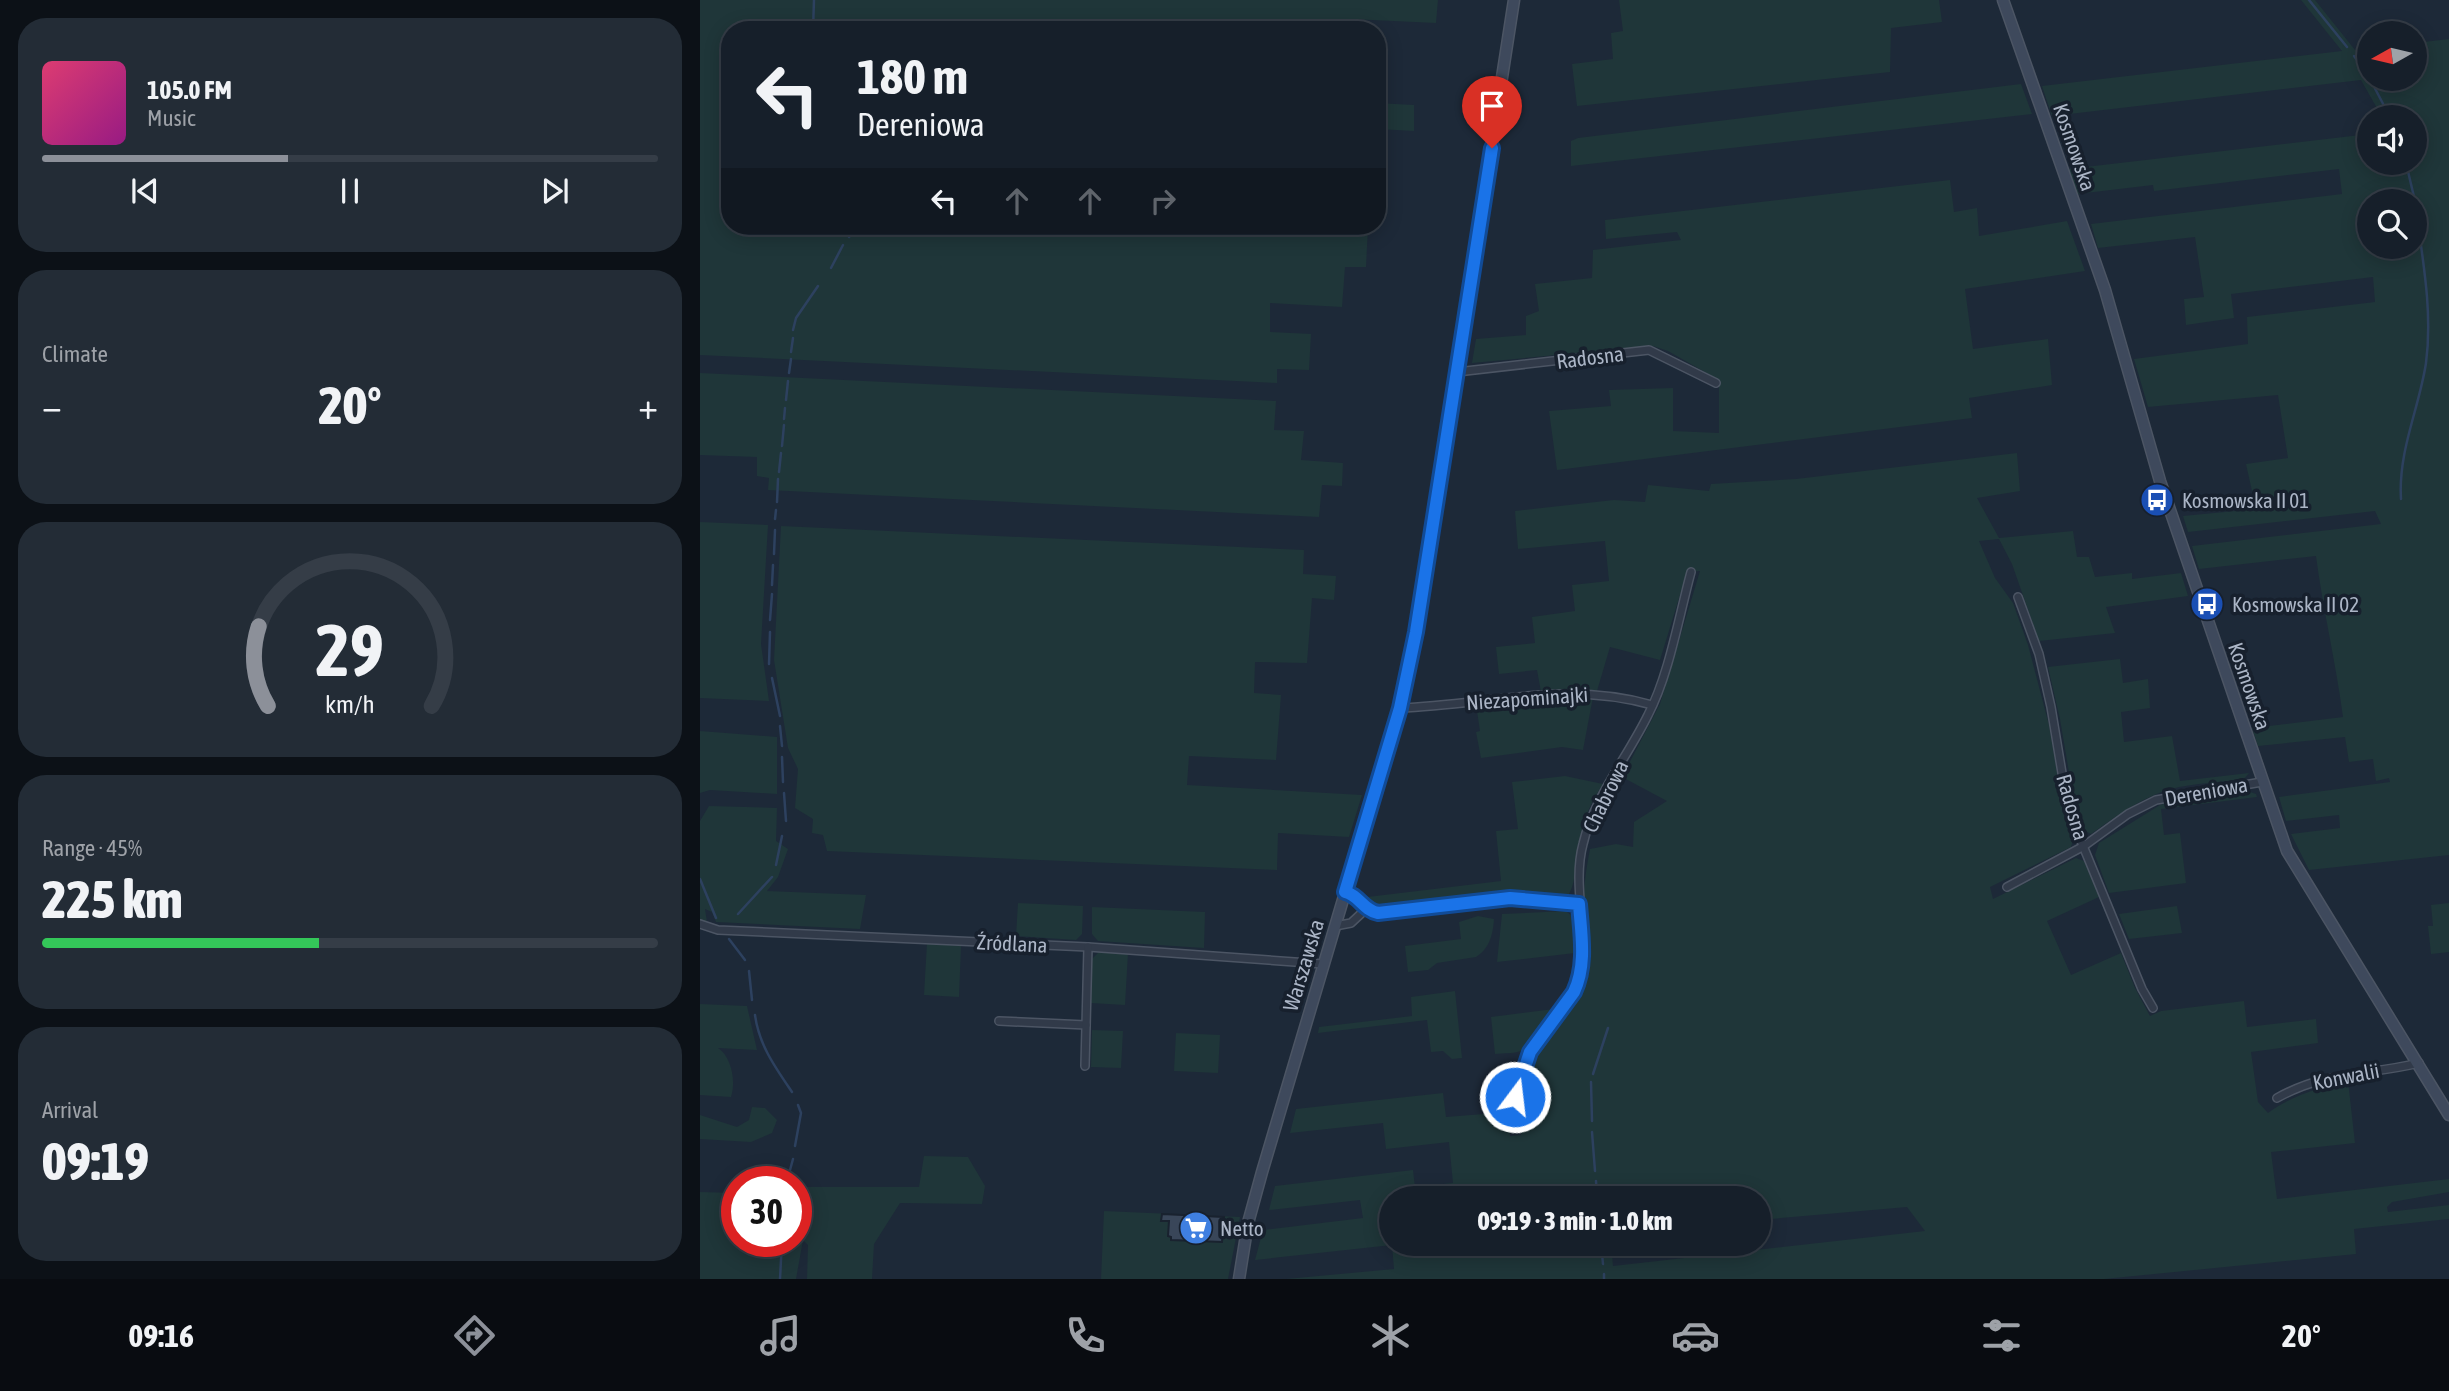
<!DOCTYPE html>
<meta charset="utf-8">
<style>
body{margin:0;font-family:"Asap Condensed",sans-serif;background:#232c36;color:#f1f3f6;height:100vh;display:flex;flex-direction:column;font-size:26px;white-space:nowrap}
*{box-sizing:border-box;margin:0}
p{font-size:23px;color:#9ea2a8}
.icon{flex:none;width:38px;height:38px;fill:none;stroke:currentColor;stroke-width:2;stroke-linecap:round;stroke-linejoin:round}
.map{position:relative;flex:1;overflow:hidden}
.panel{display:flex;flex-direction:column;gap:18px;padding:18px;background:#0c1117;width:700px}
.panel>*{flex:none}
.top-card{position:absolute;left:21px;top:21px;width:665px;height:214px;border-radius:28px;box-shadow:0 4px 18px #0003,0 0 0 2px #353d47;background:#161f2a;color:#f1f3f6;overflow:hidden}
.needle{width:46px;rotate:262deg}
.fabs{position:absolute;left:1657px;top:21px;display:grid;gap:14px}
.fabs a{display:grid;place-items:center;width:70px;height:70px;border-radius:50%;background:#161f2a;box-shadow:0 4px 18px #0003,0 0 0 2px #353d47;font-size:35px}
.speed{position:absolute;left:21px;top:1166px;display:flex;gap:14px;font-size:35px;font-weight:700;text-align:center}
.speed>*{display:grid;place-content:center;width:91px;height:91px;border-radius:50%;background:#161f2a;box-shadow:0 4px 18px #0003,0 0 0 2px #353d47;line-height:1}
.speed .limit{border:10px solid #d22;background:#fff;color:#111}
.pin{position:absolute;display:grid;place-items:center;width:60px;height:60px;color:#fff;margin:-72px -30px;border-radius:50% 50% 50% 0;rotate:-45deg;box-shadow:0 0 7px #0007}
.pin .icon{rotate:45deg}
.me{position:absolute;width:77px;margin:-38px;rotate:15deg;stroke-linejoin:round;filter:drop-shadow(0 0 5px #0008)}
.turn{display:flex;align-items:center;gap:24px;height:147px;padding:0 21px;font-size:32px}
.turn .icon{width:91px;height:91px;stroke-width:2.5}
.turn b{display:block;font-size:49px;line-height:60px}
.lanes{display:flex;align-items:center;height:66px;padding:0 21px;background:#0003;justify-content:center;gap:35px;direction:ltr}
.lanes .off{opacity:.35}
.big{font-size:52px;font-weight:800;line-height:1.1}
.panel .widget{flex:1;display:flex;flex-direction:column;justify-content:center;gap:10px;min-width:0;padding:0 24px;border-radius:28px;background:#232c36}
.panel .dial{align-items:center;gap:0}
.dial svg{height:182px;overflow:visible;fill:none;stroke:#353d47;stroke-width:7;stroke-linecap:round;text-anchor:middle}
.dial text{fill:#f1f3f6;stroke:none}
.song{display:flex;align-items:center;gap:21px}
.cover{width:84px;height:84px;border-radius:10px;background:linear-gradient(135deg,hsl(340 70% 55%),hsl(310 70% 35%))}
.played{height:7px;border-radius:4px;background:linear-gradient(90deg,#8c9099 40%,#353d47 40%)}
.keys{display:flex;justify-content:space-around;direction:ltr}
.heat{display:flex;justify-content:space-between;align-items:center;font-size:38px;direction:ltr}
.charge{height:10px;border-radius:5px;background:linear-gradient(90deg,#34c759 45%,#353d47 0)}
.trip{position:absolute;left:679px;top:1186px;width:392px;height:70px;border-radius:35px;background:#161f2a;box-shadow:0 4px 18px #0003,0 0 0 2px #353d47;font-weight:800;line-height:70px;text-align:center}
.dock{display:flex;height:112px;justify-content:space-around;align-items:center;background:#090c11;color:#9ea2a8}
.dock .icon{width:49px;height:49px}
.dock .current{color:#8c9099}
.dock b{font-size:32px;color:#f1f3f6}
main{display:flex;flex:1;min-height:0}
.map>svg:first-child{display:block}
</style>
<main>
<section class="panel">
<div class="widget">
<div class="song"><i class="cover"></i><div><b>105.0 FM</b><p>Music</p></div></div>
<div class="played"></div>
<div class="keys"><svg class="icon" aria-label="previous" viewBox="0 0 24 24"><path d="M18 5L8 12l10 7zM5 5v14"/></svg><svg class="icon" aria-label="pause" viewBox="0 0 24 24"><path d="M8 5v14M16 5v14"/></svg><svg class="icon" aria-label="next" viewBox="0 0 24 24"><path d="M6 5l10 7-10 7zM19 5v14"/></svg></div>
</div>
<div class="widget"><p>Climate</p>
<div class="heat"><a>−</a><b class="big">20°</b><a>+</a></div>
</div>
<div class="widget dial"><svg viewBox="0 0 100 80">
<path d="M14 69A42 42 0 1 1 86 69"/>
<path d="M14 69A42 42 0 0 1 10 34" stroke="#8c9099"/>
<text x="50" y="56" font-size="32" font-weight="700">29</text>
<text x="50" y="72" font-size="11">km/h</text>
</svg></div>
<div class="widget"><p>Range · 45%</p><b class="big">225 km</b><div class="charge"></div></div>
<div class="widget"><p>Arrival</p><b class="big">09:19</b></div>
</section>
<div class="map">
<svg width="1749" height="1279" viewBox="0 0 1749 1279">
<rect width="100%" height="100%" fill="#1d2938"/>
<g fill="#1f3639" fill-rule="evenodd">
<path d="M0,0H738L736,23L651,19L649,30H30V226H668L666,267H645L642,307L570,303V332L611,334L609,370L577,369V383L0,355Z"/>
<path d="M919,0H1239L1242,22L1191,28L1190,72L877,106L872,64L913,59L911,33L923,31Z"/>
<path d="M1601,0H1615L1655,50L1669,48L1670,79H1715V43L1749,39V855L1609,870L1591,834L1640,828L1639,815L1586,821L1579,797L1690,782L1689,778L1676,781L1673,759L1649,762L1645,737L1558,746L1552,728L1643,717C1636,663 1623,610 1616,556L1499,569L1492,546L1681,524L1675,511L1488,532L1483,516L1556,509L1546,464L1588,458L1578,395L1448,407L1434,359L1548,344L1547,317L1675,302L1673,277L1531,294L1534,318L1486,325L1484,299L1504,297L1495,237L1398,248L1391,224L1642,194L1639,169L1454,191L1453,185L1377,194L1368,169L1669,134L1670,163H1715V117H1682L1661,80L1352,116L1342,86L1642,51ZM1715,201V247H1670V201Z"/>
<path d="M1321,84L1332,114L871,166V141L878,138Z"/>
<path d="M677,103L714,105V131L678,129L677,138Z"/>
<path d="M1250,180L1254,212L1277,208L1279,236L1367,221L1385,271L1265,289L1273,349L1348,339L1352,385L1269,398L1272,418L857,470L849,411L911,406L909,390L973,388V431L1019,433V380L968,351L953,346L772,363L776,339L826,335V316L839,311L835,284L892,278L893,250L981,240L977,232L906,239L905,220Z"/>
<path d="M0,373L576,401L574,430L604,431L601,460L643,463L642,486L622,485L619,517L68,490L69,478L57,476V457L0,455Z"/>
<path d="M1317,453L1320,491L1277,498L1299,538L1373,531L1377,557H1389L1395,577L1432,573V579L1481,573L1488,596L1406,607L1415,633L1339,641L1312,564L1299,539L1279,541L1295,578L1313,603L1328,645L1349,725L1361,797L1374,837L1371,847L1290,887L1293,899L1376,858L1384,861L1399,897L1347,921L1371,975L1421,953L1435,988L1450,1016L1461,1011L1544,1001L1547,1027L1616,1019L1618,1043L1551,1052L1558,1102L1568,1113C1593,1095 1618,1088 1648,1081L1655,1143L1571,1152L1577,1199L1749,1179V1192L1692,1202L1687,1207L1688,1212L1749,1205V1219L1654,1229L1656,1254L1404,1279H586L694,1269L692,1245L555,1260L563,1230L663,1218L660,1200L569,1210L575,1186L713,1170L715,1187L753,1183L749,1142L686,1149L683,1123L590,1133L596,1109L743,1093L746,1117L809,1112L810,1136L821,1135C821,1102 825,1072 843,1043C856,1022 879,1007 885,982C892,955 884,924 884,897C884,881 887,865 890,849L916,844L933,847L934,822L967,801L922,777L960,704L1000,571L987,572L960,660L910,647L897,691L841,692L837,670L799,674L796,647L835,643L832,617L875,611L872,585L909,581L905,541L818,549L815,511L914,500L945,502L948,485L1009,491L1011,484L1096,479ZM691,1199H1059V1220L1207,1207L1225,1231L913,1266L911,1244H691Z"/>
<path d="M0,522L68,525L61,644L69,701L0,698Z"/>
<path d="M81,526L604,550L603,574L636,576L634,600L612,598L607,663L555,662L554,693L581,695L576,760L489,756L487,785L662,795L649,837L578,833L577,870L127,851L123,835L112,833L113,819L95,808L98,769L88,748L74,660Z"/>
<path d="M1420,659L1423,683L1448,679L1450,708L1421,712L1424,742L1472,736L1480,781L1549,773L1544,779C1523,782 1500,783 1479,787C1446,794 1418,815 1391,834L1385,831L1373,796L1360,719L1348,667Z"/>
<path d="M858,697H893L883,750L862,747L781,758L776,732L780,731L776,704Z"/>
<path d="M0,731L77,737V794L10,790L0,793Z"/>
<path d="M865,776L903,784C893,799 885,815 881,834C877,851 877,885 867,897L803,892L686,907L659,898L801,881L796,831L818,829L812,782Z"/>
<path d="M1547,791L1556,794L1557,797L1461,809L1464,835L1480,833L1486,883L1409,893L1395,855L1399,843L1460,805L1477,800Z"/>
<path d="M9,806L77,808L76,841L88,849L78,877L67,891L166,895L160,929L16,922L12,912L5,909L7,922H0V821Z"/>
<path d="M318,903L383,906L382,934L376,940L316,936Z"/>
<path d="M1749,903V952L1731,954L1728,926H1733L1731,905Z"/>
<path d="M1477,906L1482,933L1429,939L1419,914Z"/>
<path d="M392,907L505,912L504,948L398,941L392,934Z"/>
<path d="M866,911L874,918L875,953L797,962L802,914Z"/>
<path d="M778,916L794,919C793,934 790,948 776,957L737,963L728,970L708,972L705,946L761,939L759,922Z"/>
<path d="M227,943L261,946L259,997L224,995Z"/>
<path d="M400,951L428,953L425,1005L391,1003L392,959Z"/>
<path d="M755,991L762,1058L752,1059L743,1051L731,1052L727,1020L618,1033L619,1027L712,1016L711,997Z"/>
<path d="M0,1004L47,1006L57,1050L18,1048C32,1057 36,1082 31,1097L0,1095Z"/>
<path d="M854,1009C848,1016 828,1047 823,1050C815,1054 803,1053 795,1054L791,1017Z"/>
<path d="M392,1030L423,1031L421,1068L391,1067Z"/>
<path d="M476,1033L520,1035L518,1073L474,1071Z"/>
<path d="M52,1107L65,1108L77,1120L72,1133L51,1142L0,1139V1115L37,1127L49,1120Z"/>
<path d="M224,1156L268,1157L285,1186L282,1204L200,1203L174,1244L172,1279H107L108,1245L103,1240L96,1279H0V1192L37,1193V1241H96V1187H219Z"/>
<path d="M404,1211L540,1217L528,1279H401Z"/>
</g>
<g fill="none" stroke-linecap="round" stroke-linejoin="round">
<g stroke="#2d415f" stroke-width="2.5">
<path d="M1609,0L1647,47"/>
<path d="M113,30L114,0"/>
<path d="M1654,56L1670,77"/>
<path d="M1670,79L1690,117"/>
<path d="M1706,163L1715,201"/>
<path d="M149,237L156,226"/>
<path d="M131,268L143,245"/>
<path d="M93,330L96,318L118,286"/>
<path d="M91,352L93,338"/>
<path d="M89,373L91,359"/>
<path d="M86,400L88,381"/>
<path d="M84,419L85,408"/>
<path d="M82,446L84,425"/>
<path d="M79,472L81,453"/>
<path d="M1701,499C1698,451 1719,409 1726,363C1733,310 1722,256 1715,203"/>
<path d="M77,502L78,479"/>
<path d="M75,519L76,510"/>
<path d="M74,554L75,530"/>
<path d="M72,585L73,565"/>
<path d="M70,620L72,594"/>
<path d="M69,664L70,632"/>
<path d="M72,678L80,716"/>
<path d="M80,726L82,746"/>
<path d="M82,757L83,782"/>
<path d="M84,793L86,821"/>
<path d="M76,865L82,836"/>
<path d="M0,879L16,918"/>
<path d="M38,914L72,877"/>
<path d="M29,939L45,960"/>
<path d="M49,971L52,1000"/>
<path d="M55,1015C59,1045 75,1067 92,1092"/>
<path d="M893,1074L908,1028"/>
<path d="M891,1082L892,1121"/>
<path d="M892,1132L895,1171"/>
<path d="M95,1146L101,1113L98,1105"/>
<path d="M87,1181L93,1159"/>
<path d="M896,1181L897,1199"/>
<path d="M901,1244L903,1264"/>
<path d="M904,1274V1279"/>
<path d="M80,1279L82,1241"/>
</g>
</g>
<path fill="#394659" stroke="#19222f" stroke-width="2" d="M462,1214L524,1217L522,1242L471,1240V1237L468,1236L469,1221H461Z"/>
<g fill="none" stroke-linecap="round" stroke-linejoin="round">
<defs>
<g id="street">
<path d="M757,372L949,350L1016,383"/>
<path d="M1318,597L1339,654L1351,707L1365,791L1374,824L1442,989L1453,1008"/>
<path d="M700,708C787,705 866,680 952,705"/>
<path d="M1307,887L1384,846L1428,814L1456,800L1562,782"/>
<path d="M645,892C659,895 662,910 678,913L810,898L879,904"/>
<path d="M0,924L18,930L388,947L623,964"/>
<path d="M635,926L651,923L666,909"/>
<path d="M299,1021L386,1025"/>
<path d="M385,1066L388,947"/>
<path d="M815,1097L829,1052L874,992C895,946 870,892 883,844C894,797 927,758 948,715C969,675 979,616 991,572"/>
<path d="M1577,1098C1627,1070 1666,1076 1719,1063"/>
</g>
<g id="secondary">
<path d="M1303,0L1405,290L1460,481L1587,851L1749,1115"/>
<path d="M539,1279L548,1223L562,1172L700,708L716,632L814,0"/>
</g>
</defs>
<use href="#street" stroke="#4c5564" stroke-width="10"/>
<use href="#secondary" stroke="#4c5564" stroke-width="13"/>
<use href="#street" stroke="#313a49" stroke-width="7"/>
<use href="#secondary" stroke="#3e495c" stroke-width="10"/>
</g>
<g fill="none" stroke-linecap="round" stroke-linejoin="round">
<defs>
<path id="route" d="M792,148L716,632L700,708L645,892C659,895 663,910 678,913L810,898L879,904C881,933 887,964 874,992L830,1052L815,1097"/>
</defs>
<use href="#route" stroke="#114b97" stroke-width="18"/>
<use href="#route" stroke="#1a73e8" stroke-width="12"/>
</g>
<defs>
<symbol id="bus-disc" viewBox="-11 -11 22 22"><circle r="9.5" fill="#1a4fb4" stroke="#17202d"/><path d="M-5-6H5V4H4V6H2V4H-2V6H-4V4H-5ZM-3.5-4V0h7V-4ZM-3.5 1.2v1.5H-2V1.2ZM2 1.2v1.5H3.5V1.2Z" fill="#fff"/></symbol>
<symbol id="supermarket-disc" viewBox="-11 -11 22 22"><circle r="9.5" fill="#3f7fe0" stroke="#17202d"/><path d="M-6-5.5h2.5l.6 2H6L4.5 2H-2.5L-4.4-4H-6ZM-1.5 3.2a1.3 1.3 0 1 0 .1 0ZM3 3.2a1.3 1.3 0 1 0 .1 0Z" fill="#fff"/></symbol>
</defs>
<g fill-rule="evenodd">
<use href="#bus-disc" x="1438" y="481" width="38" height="38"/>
<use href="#bus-disc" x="1488" y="585" width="38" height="38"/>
<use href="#supermarket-disc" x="477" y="1209" width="38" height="38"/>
</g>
<g text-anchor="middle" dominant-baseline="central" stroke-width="7" stroke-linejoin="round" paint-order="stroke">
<g font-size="21" fill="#abb5c6" stroke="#17202d">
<text transform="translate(1375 147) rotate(71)">Kosmowska</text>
<text transform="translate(890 357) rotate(-7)">Radosna</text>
<text transform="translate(1550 686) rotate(71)">Kosmowska</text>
<text transform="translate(827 698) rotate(-4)">Niezapominajki</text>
<text transform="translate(1506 791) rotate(-10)">Dereniowa</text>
<text transform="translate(905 796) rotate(-64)">Chabrowa</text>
<text transform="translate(1373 807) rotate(74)">Radosna</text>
<text transform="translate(312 943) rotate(3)">Źródlana</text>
<text transform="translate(603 965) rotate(-73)">Warszawska</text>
<text transform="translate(1646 1076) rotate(-11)">Konwalii</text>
</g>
<g font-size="21" fill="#abb5c6" stroke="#17202d" text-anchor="start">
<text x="1482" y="500">Kosmowska II 01</text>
<text x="1532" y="604">Kosmowska II 02</text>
<text x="520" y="1228">Netto</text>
</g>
</g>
</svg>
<div class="fabs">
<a><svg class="needle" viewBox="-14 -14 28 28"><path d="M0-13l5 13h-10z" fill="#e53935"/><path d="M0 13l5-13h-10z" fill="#9ea2a8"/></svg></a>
<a><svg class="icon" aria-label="sound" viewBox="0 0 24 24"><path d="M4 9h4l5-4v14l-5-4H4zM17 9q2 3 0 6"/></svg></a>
<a><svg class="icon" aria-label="search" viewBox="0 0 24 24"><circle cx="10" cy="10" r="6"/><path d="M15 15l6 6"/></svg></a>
</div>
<div class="speed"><div class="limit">30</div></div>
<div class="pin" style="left:792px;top:148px;background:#d93025"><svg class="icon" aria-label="arrive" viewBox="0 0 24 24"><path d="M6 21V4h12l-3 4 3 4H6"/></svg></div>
<svg class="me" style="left:815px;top:1097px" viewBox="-20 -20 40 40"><circle r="17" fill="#1a73e8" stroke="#fff" stroke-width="3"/><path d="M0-11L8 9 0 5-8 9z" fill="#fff"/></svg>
<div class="trip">09:19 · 3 min · 1.0 km</div>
<div class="top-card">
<div class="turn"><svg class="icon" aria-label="left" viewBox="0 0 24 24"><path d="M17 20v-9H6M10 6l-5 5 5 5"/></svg><div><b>180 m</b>Dereniowa</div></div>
<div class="lanes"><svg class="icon" aria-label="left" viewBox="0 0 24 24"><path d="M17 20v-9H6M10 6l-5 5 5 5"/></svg><svg class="icon off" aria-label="ahead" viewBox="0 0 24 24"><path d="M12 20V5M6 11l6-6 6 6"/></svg><svg class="icon off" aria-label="ahead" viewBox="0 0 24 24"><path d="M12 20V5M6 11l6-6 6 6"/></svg><svg class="icon off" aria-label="right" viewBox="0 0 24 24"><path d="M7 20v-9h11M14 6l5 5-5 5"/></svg></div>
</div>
</div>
</main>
<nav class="dock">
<b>09:16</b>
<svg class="icon current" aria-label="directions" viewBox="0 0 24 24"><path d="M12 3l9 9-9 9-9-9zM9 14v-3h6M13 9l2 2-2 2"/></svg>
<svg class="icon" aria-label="music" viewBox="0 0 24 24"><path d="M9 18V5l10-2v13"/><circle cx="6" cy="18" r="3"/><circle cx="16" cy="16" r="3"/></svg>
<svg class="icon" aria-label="phone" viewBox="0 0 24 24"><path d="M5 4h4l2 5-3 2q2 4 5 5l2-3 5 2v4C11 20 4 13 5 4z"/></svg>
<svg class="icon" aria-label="climate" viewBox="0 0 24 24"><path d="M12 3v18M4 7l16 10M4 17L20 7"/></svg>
<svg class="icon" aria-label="car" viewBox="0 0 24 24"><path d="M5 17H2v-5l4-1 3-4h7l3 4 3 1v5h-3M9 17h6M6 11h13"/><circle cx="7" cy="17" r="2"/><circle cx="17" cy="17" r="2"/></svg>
<svg class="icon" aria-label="filters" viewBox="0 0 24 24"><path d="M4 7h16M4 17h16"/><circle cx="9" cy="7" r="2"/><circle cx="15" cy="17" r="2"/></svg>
<b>20°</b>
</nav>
